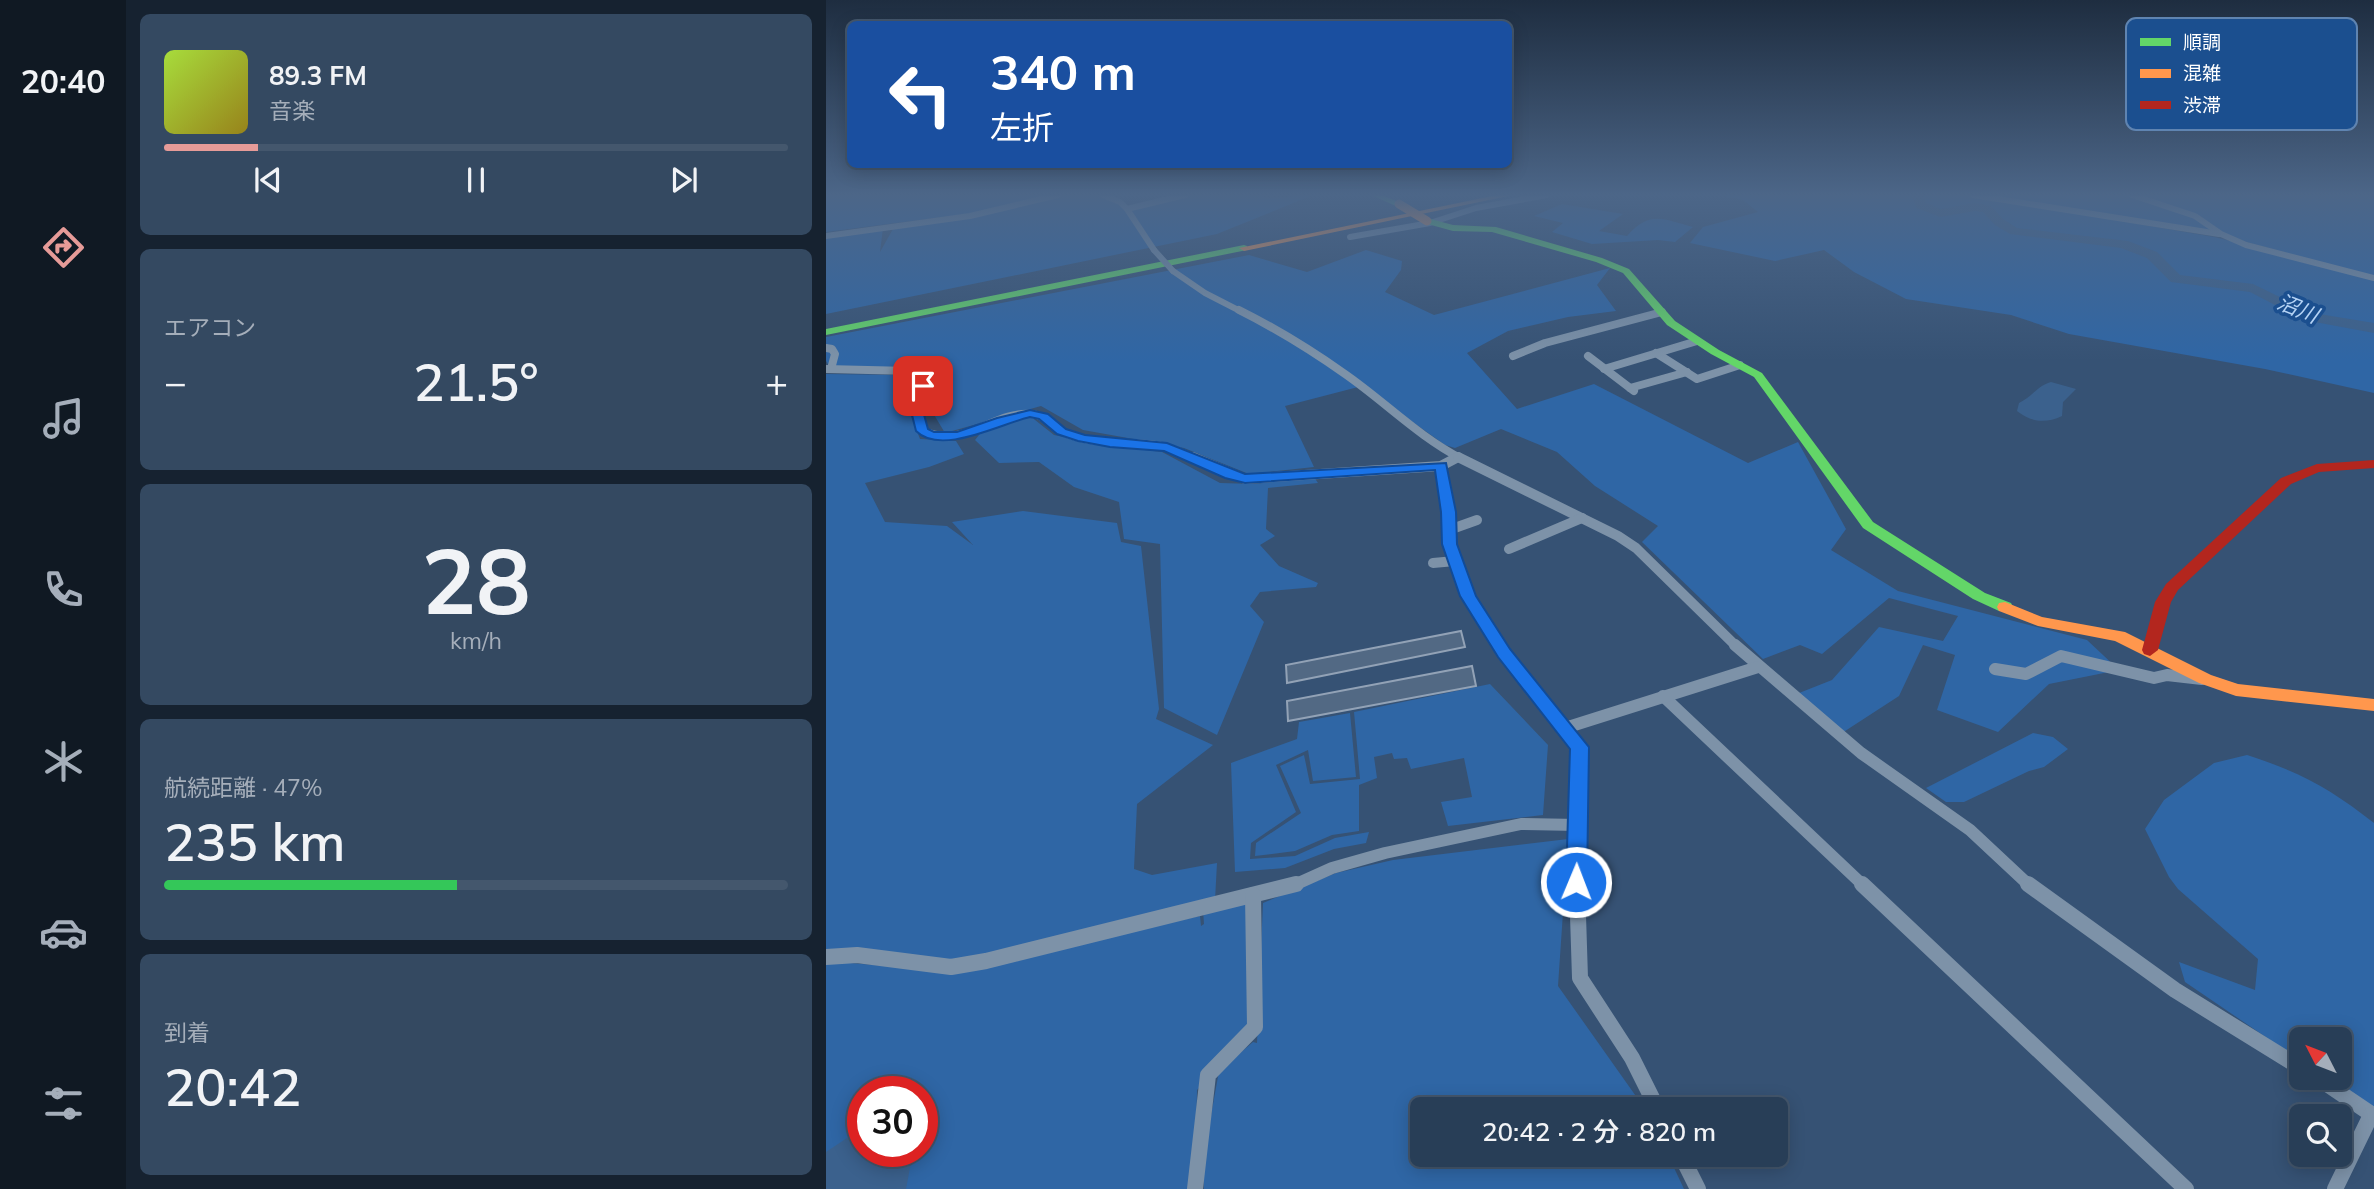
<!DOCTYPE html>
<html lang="ja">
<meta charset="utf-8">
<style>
body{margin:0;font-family:Mulish,"Noto Sans JP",sans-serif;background:#344961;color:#f1f3f6;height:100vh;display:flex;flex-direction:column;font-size:26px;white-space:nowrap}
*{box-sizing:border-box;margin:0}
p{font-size:23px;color:#a5aeba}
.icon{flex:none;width:38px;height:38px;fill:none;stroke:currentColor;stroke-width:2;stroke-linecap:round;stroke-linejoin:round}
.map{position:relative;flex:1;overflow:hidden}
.panel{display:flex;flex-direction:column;gap:14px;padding:14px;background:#162230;width:700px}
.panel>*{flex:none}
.hud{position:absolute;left:21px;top:21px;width:665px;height:147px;border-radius:10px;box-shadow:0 4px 18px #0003,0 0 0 2px #44576d;background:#1a4fa0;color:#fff;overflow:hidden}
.needle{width:46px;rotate:312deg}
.fabs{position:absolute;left:1463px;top:1027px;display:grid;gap:14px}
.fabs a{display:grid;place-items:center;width:63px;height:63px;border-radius:10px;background:#283e57;box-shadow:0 4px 18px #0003,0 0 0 2px #44576d;font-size:35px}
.speed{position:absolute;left:21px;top:1076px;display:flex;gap:14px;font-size:35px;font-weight:700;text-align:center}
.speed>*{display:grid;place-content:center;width:91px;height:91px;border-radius:50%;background:#283e57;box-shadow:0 4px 18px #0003,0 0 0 2px #44576d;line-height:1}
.speed .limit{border:10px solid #d22;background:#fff;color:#111}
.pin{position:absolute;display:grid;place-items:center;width:60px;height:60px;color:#fff;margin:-30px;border-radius:14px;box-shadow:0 4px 10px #0006}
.me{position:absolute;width:77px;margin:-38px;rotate:1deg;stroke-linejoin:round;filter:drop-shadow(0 0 5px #0008)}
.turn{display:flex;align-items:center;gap:24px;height:147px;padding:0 28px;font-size:32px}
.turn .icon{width:91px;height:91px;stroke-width:2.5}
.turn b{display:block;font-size:49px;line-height:60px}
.big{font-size:52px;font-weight:600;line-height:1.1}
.panel .card{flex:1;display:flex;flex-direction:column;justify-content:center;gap:10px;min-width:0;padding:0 24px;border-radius:10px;background:#344961}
.panel .dial{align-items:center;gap:0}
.dial b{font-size:91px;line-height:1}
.song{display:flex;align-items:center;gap:21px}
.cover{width:84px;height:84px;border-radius:10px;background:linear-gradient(135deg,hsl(80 70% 55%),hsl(50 70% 35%))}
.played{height:7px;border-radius:4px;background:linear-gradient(90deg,#e69b98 15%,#44576d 15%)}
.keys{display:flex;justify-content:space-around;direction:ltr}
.heat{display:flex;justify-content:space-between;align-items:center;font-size:38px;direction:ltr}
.charge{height:10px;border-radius:5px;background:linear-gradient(90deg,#34c759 47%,#44576d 0)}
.trip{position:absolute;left:584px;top:1097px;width:378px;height:70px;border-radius:10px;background:#283e57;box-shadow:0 4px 18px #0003,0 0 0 2px #44576d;font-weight:600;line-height:70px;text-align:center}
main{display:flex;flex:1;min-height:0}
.dock{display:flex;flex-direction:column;width:126px;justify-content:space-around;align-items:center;background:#101923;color:#a5aeba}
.dock .icon{width:49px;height:49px}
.dock .current{color:#e69b98}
.dock b{font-size:32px;color:#f1f3f6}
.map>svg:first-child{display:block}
</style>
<main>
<nav class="dock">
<b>20:40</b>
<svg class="icon current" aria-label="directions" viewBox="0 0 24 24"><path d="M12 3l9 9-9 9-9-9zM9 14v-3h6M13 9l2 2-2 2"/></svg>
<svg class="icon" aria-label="music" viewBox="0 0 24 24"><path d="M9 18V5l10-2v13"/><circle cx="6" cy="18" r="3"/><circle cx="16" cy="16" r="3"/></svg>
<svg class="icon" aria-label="phone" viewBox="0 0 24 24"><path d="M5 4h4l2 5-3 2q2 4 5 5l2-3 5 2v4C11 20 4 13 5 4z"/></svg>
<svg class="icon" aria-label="climate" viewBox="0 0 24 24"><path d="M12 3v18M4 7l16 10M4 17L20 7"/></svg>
<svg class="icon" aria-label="car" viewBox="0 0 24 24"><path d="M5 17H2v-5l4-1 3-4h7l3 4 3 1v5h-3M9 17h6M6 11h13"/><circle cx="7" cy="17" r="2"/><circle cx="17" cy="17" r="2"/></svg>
<svg class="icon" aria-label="filters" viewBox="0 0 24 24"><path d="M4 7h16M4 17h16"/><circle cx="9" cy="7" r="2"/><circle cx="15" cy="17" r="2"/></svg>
</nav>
<section class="panel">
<div class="card">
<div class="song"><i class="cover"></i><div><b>89.3 FM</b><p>音楽</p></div></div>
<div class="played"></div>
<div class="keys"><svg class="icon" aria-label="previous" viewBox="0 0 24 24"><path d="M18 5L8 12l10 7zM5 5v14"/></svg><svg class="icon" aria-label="pause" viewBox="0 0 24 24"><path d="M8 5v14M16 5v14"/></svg><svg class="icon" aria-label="next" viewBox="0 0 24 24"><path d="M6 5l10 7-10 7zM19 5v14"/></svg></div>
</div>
<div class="card"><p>エアコン</p>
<div class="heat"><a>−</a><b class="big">21.5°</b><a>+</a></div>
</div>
<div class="card dial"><b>28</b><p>km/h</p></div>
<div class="card"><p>航続距離 · 47%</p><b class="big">235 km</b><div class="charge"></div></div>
<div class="card"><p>到着</p><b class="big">20:42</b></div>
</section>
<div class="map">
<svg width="1548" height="1189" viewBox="0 0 1548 1189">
<rect width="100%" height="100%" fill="#365274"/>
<g fill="#2f66a5" fill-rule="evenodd">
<path d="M0,195H277L294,202L300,211L363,195H433L442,198L487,195L391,234L0,314V236L57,228L54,252L67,229L124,216L0,232Z"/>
<path d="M892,195H1143L1388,237L1498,263L1398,236L1153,195H1548V393L1439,369L1243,334L1185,315L1080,299L1028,272L998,250L949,261L864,243L877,227L932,212L917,200Z"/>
<path d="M736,204L797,214L773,231L801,236C824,210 837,219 867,227L849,242L832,240L766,244L726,232L737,223L708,216Z"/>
<path d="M540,250L576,261L575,270L559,292L608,315L784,268L771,285L790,311L742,317L682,331L641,353L691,409L768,384L922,463L972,442L1020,529L1005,550L1072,591L1261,640L1293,670L1223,684L1172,732L1111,710L1129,655L1097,645L1073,696L1016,733L968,695L1006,680L1053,627L1117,641L1132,616L1063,598L996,654L974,645L937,659L816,542L832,526L769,486L731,452L675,429L629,448L619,445L536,386L459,406L488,467L423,474L358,448L257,430L215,406L119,433L101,403L105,373L5,369L0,361V337L423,255L481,272Z"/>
<path d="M0,374L73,375L91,386L84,413L94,439L130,441L138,454L103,467L39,483L59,522L121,526L147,545L126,522L197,511L291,523L295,542L315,546L333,709L330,719L387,745L311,804L308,869L326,875L391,863L389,900L136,965L0,958Z"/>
<path d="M204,416L228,435L277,445L336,452L394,483L428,484L488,477L492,483L442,488L440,529L449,536L434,545L453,566L492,583L490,587L434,592L424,606L438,622L391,735L338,708L334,544L298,539L293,502L248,487L213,462L173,463L149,440L157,430Z"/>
<path d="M664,684L722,745L717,815L622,826L615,802L646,797L638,758L585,769L581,758L568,759L566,753L548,757L551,778L533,785V831L506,835L469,851L429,856L430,843L475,813L454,766L478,755L484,784L534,779L528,712Z"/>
<path d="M524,713L530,777L487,781L482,750L450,765L470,812L425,843L424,859L469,856L509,838L543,832L540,843L508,849L459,868L409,872L405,763L471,739L473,722Z"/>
<path d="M1207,733L1227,737L1242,749L1218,767L1203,771L1138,802H1120L1100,788Z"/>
<path d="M1421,755C1474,772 1505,789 1548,823V1111L1499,1078H1514V1040H1475V1061L1359,982L1353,962L1429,990L1432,959L1352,889L1343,877L1319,829L1338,800L1388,763Z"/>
<path d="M742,839L732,986L819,1109L597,1110V1155H842L858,1189H378L377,1160L393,1071L427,1042L431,1043L437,903L510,873L567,860Z"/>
<path d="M433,899L429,1027L371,1090L369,1189H0V961L119,971L374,916L375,926L378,924L377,910ZM37,1092H96V1152H37Z"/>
</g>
<g fill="#3b618d">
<path d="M1225,382L1250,389L1237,402L1236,416C1219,424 1205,422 1191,411L1193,403C1206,397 1211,386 1225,382Z"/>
<path d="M33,1130H37V1152H87L80,1189H0V1152Z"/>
</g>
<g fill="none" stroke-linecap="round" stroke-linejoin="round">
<path fill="#3b618d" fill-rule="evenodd" d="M1085,195H1097L1100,203L1115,209L1149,203L1165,206L1177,219L1191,228L1302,241L1331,252L1354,275L1427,284L1487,313L1548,323V333L1478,320L1424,292L1345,282L1321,258L1295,248L1184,234L1169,225L1157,212L1149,211L1114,217L1091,208Z"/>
</g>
<g fill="#526984" stroke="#92a2b6" stroke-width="2">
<path d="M635,631L639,647L461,683L460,665Z"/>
<path d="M646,666L650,686L462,721L461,701Z"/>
</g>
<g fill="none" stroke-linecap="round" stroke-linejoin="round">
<g stroke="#7d92a8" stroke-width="6">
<path d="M277,195L294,202L301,209"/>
<path d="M1147,195L1393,234"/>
<path d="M1306,195L1369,216L1395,234L1420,245L1548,278"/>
<path d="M0,236L144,216L232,195"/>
<path d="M524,237L604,223L650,208L721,195"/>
<path d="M328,250L301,209L359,195"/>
<path d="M347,271L379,293L416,312"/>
</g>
<g stroke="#7d92a8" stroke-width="8">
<path d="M413,310C449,328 485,350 519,374C558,401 593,437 636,459"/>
<path d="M0,348L6,349L9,354L5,369"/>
<path d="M830,353L871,379L914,365"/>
<path d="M687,356L719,343L836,312"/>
<path d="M762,356L808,391"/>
<path d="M0,369L84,371L96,379L91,411L97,431C141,449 166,411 206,414C220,415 227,428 239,433C267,445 300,441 330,445C344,447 357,453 371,459"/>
<path d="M778,369L871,341"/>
<path d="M804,388L861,372"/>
<path d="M628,459L632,457"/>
</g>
<g stroke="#7d92a8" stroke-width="10">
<path d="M367,457L419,479L615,466L632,457"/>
<path d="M632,457L792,536L810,548L911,647"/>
<path d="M615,466L622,512L623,544L642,596L674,647"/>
<path d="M623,530L651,520"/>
<path d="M683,549L756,518"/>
<path d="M607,563L629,561"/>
</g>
<g stroke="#7d92a8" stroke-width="12">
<path d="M673,645L753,747L751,886"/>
<path d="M909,645L1035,753L1144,830L1204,886"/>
<path d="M1169,669L1200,674L1235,656L1328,678L1341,675L1376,679"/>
<path d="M837,696L1038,886"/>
<path d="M739,728L932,667"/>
<path d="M466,886L506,868L559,853L695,824L752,825"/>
</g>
<g stroke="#7d92a8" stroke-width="16">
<path d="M751,884L754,978L806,1058L832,1110"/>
<path d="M1036,884L1360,1189"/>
<path d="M1202,884L1349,990L1475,1068"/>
<path d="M0,957L31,955L125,967L160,961L470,884"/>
<path d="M1492,1078L1548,1116"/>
<path d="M855,1155L872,1189"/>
<path d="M369,1189L382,1075L429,1027L427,895"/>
<path d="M1509,1189L1545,1115"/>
</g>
<g fill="#63d668" fill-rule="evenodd">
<path d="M545,195H556L577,204L570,206Z"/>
<path d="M601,218L627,225L670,227L776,258L803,269L849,321L893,350L936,373L1047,522L1159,593L1185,603L1187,607L1185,611H1173L1147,599L1037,528L928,377L885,354L841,325L797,273L770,262L666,232L627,231L598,223V219Z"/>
<path d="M418,245L421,246V250L0,335V329Z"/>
</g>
<g fill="#ff974d" fill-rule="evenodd">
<path d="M671,195H687L418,251L413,248Z"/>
<path d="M1179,602L1216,617L1299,632L1385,675L1412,684L1548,699V711L1410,696L1373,683L1289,641L1212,626L1173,611L1171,607L1173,603Z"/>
</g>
<path fill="#b3261e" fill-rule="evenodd" d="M1548,460V468L1493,472L1465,484L1352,590L1345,602L1332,650L1324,656L1318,654L1316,650L1329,602L1340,584L1455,478L1491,464Z"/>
<path stroke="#7d92a8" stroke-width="6" d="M328,250L347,271"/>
<path stroke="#ff974d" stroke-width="9" d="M573,204L601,221"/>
</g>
<linearGradient id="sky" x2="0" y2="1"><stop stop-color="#1e2d40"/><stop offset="0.54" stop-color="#4c6688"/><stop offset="1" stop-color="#4c6688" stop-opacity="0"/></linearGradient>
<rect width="1548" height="361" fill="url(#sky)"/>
<path fill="#1a73e8" stroke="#114b97" stroke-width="2" d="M97,382L103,386L97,411L102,429L108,432H131L171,418L204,410L222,414L240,429L259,435L341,443L419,474L620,463L630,512L631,544L650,596L684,649L763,747L761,882L758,889L750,891L743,889L740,882L744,749L672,657L634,596L616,544L615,512L609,470L419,483L399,478L338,451L284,447L252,441L231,434L213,419L204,417C174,424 115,456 90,431L85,411L91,386Z"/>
<g text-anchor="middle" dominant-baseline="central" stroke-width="7" stroke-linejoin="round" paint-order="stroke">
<g font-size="21" font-style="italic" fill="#b5d3f5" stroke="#1b4f8f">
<text transform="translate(1472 308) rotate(22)">沼川</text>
</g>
</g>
<rect x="1300" y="18" width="231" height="112" rx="10" fill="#1b4f8f" stroke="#5f84b1" stroke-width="2"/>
<rect x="1314" y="38" width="31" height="8" fill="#63d668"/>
<rect x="1314" y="69" width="31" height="9" fill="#ff974d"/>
<rect x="1314" y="101" width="31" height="8" fill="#b3261e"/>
<g font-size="19" fill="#fff">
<text x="1357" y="49">順調</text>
<text x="1357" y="80">混雑</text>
<text x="1357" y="112">渋滞</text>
</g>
</svg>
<div class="fabs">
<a><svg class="needle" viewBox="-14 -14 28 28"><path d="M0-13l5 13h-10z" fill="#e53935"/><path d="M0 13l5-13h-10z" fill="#a5aeba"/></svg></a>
<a><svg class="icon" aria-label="search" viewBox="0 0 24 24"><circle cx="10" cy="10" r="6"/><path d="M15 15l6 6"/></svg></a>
</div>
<div class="speed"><div class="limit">30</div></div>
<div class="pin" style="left:97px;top:386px;background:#d93025"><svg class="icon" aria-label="arrive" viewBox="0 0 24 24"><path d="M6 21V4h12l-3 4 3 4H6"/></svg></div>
<svg class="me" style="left:750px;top:882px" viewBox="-20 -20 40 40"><circle r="17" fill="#1a73e8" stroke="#fff" stroke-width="3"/><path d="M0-11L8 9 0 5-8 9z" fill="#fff"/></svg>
<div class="trip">20:42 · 2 分 · 820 m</div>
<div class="hud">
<div class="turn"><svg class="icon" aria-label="left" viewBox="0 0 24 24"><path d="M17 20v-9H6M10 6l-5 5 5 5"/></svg><div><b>340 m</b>左折</div></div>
</div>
</div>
</main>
